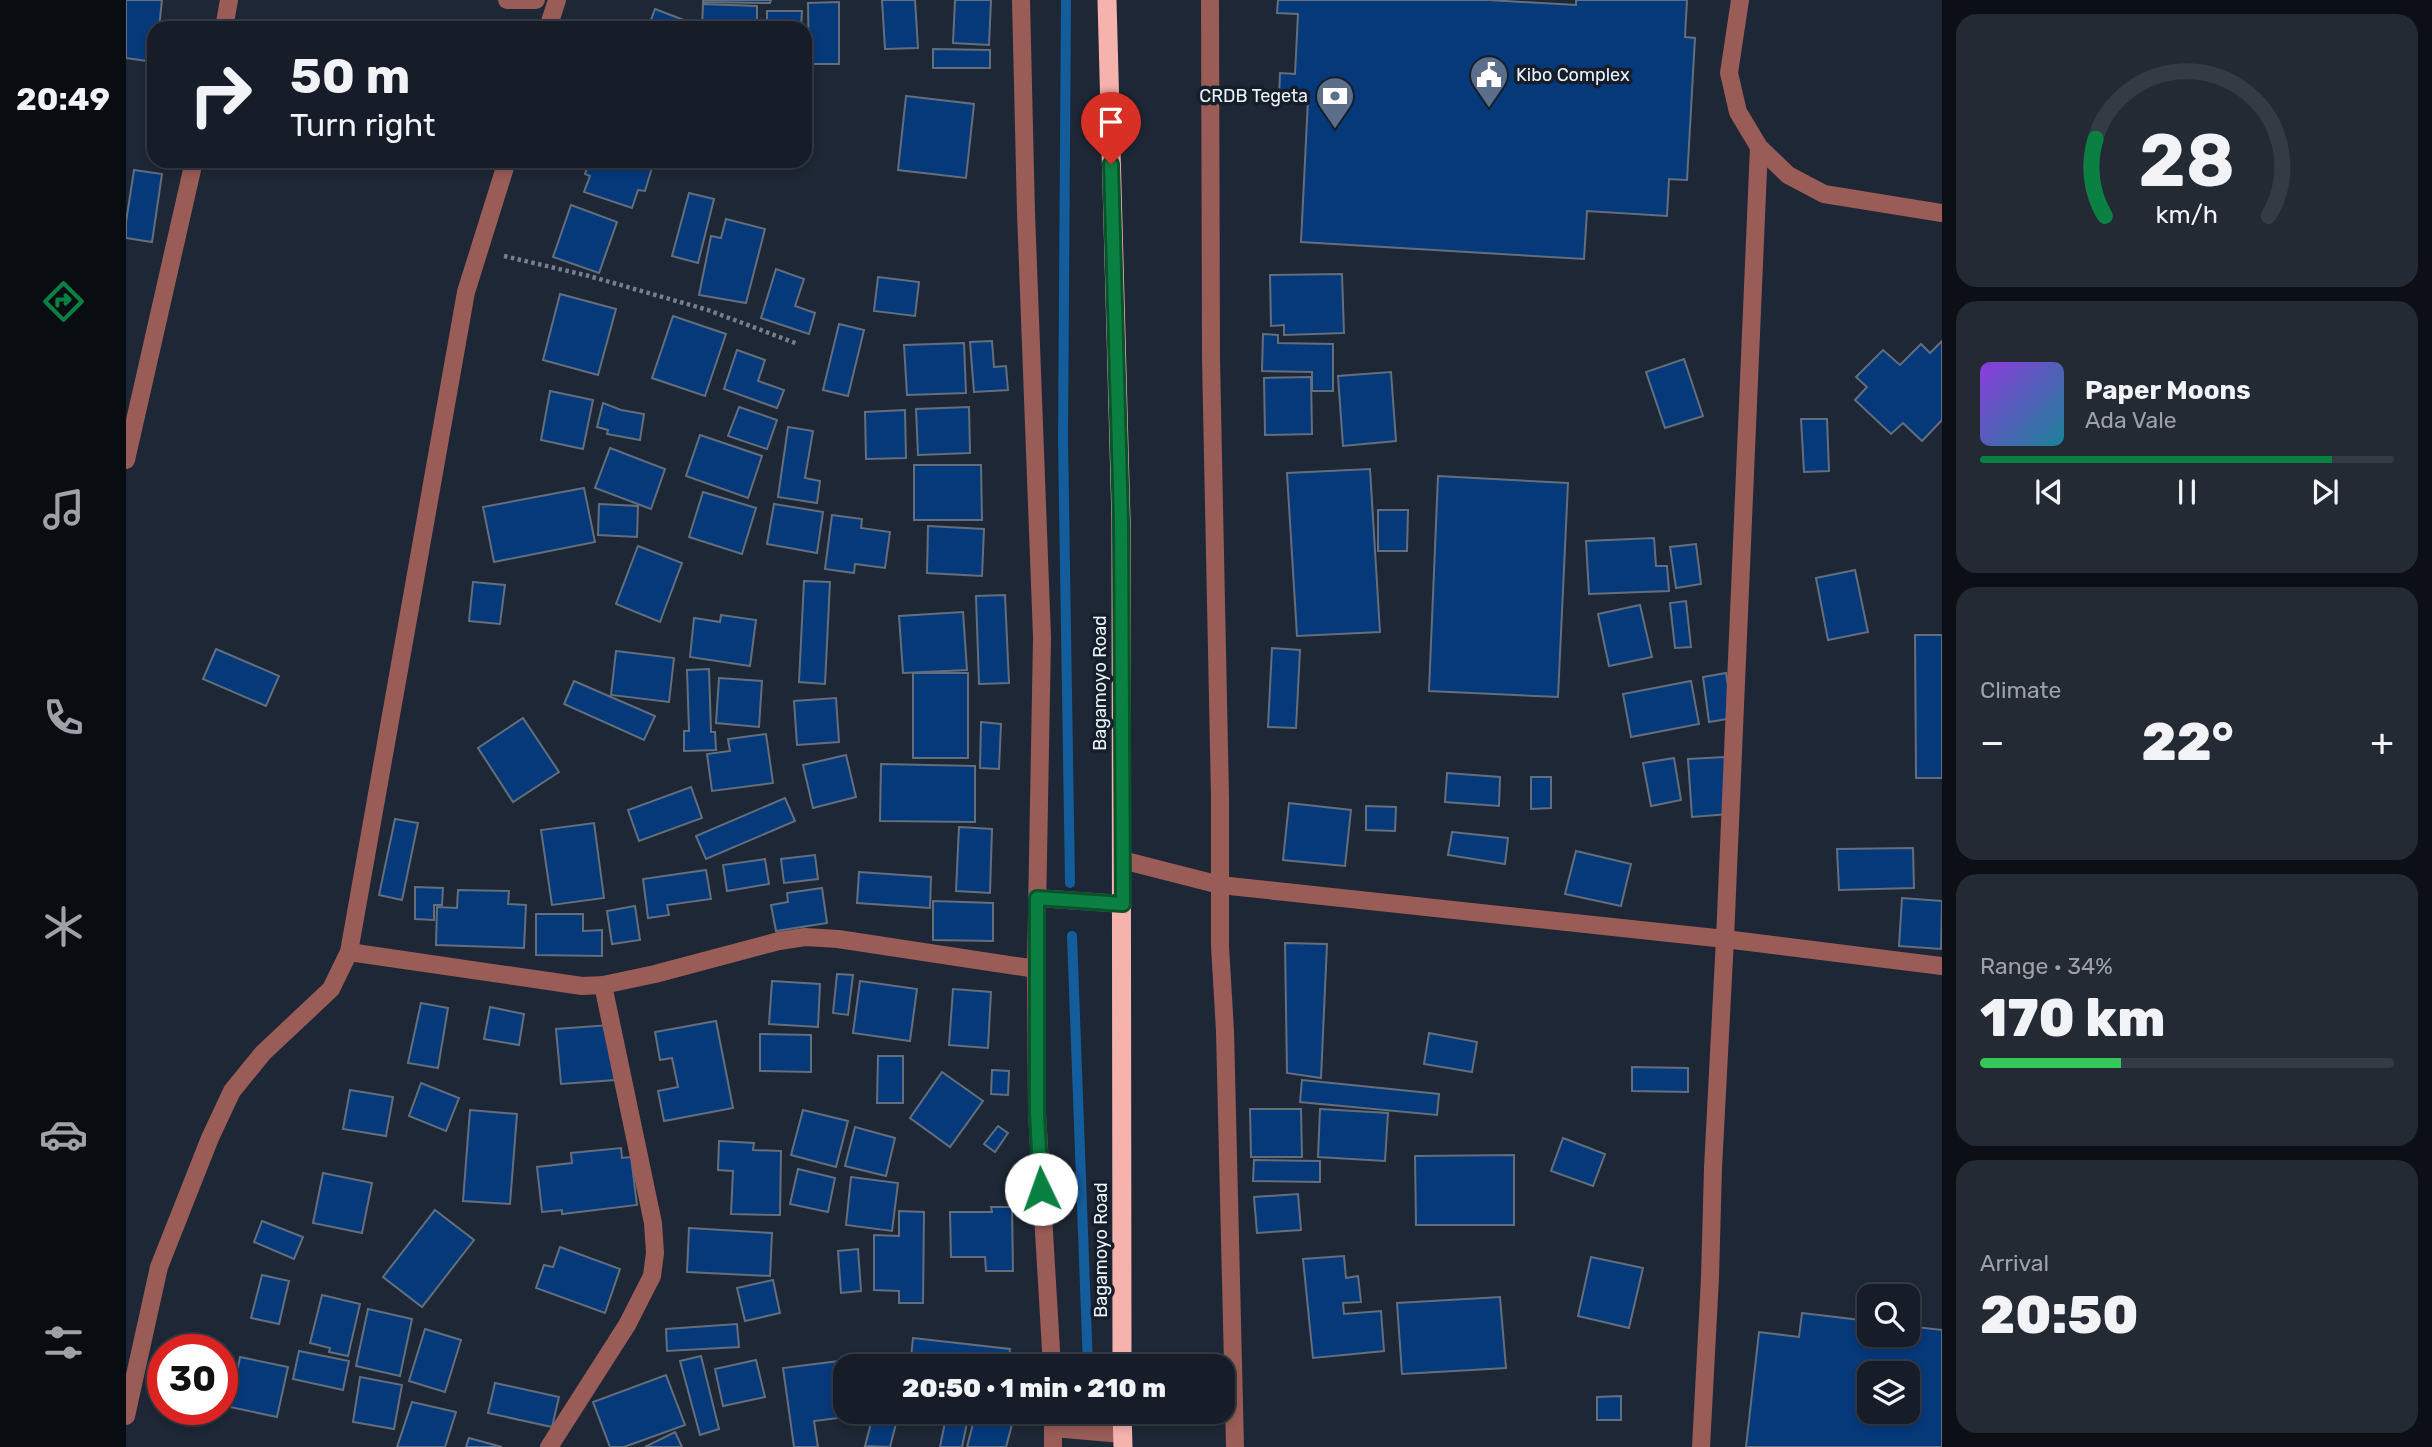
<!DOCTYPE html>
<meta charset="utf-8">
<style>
body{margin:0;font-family:Rubik,sans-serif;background:#232a34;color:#f1f3f6;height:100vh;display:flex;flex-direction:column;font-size:26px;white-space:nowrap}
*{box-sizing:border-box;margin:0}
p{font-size:23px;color:#9ea2a8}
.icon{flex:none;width:38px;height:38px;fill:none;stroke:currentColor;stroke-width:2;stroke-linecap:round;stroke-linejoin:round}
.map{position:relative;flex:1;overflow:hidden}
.drawer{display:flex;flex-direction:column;gap:14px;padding:14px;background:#0c1016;width:490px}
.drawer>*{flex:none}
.top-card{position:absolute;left:21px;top:21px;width:665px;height:147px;border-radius:21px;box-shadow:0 4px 10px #0003,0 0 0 2px #353b45;background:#161d28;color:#f1f3f6;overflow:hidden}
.tools{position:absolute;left:1731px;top:1284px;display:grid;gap:14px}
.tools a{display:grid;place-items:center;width:63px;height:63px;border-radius:14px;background:#161d28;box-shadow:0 4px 10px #0003,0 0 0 2px #353b45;font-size:35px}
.speed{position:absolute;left:21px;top:1334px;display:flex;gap:14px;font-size:35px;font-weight:700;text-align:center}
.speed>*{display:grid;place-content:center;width:91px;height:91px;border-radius:50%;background:#161d28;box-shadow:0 4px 10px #0003,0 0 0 2px #353b45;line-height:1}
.speed .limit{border:10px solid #d22;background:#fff;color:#111}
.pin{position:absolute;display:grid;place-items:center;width:60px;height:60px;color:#fff;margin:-72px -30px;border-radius:50% 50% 50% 0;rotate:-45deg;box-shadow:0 0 7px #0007}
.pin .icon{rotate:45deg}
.me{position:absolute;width:77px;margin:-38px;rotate:357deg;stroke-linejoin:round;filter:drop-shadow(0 0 5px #0008)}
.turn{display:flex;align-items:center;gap:24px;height:147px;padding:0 28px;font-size:32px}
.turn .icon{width:91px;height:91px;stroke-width:2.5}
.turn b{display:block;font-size:49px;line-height:60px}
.big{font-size:52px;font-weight:800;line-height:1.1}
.drawer .widget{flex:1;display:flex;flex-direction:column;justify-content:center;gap:10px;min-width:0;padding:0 24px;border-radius:21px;background:#232a34}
.drawer .dial{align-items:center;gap:0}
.dial svg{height:182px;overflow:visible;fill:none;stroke:#353b45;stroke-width:7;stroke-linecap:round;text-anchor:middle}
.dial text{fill:#f1f3f6;stroke:none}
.song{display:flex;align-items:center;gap:21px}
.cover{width:84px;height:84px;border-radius:10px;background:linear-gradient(135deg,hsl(270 70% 55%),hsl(190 70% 35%))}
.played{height:7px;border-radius:4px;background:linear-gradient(90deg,#0b8043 85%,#353b45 85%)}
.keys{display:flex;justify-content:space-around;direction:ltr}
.heat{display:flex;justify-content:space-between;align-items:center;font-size:38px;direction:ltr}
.charge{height:10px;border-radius:5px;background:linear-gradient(90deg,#34c759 34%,#353b45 0)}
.trip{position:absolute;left:707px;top:1354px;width:402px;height:70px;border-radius:21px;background:#161d28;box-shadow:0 4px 10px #0003,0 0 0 2px #353b45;font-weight:800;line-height:70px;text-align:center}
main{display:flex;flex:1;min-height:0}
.tab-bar{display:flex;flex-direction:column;width:126px;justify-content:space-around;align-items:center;background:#090c10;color:#9ea2a8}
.tab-bar .icon{width:49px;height:49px}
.tab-bar .selected{color:#0b8043}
.tab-bar b{font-size:32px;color:#f1f3f6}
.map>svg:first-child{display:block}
</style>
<main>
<nav class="tab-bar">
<b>20:49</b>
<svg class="icon selected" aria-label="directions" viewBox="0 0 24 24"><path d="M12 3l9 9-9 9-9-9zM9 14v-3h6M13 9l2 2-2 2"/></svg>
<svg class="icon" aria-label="music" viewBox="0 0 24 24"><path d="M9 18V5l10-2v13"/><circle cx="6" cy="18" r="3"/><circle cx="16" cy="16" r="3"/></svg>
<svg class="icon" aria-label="phone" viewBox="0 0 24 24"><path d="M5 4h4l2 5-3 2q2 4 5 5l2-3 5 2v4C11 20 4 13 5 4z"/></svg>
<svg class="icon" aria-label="climate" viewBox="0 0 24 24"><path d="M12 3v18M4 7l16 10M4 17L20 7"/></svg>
<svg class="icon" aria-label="car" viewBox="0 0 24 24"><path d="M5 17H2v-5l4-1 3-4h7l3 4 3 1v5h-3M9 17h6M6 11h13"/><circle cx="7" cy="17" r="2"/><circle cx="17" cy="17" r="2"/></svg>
<svg class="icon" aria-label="filters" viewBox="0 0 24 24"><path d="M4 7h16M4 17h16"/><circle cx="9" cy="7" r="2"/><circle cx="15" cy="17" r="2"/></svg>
</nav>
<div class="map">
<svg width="1816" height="1447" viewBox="0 0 1816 1447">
<rect width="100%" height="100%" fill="#1e2735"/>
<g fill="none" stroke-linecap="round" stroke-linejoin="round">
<g stroke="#145d9d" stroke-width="10">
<path d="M940,0L937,440L944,883"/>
<path d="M946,936L962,1367"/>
</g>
</g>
<g fill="#06397a" stroke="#636e7d" stroke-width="2" fill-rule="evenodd">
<path d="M0,0H36L33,28H28V62L0,58Z"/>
<path d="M577,0H645L644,3L577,2Z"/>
<path d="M756,0H789L792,48L759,49Z"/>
<path d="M829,0H865L863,45L827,43Z"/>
<path d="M1152,0H1362L1450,5V0H1561L1559,37L1569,38L1561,180L1543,179L1541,216L1461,211L1458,259L1175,242L1182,99L1153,97L1154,73L1169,74L1172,14L1151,13Z"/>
<path d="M713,2V64H683L682,3Z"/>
<path d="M577,4L631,6V28L576,27Z"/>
<path d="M529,9L576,27V28H522Z"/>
<path d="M641,11H676L675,28H641Z"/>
<path d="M807,49L864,50V68H807Z"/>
<path d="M780,96L848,104L840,178L772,170Z"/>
<path d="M463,161H528L519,191L512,190L506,208L458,192L464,176L459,174Z"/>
<path d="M8,170L36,174L26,242L0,238V222Z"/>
<path d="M563,193L588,199L572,263L546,256Z"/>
<path d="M445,205L491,222L473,273L427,257Z"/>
<path d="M600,219L639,229L620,303L573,295L585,236L595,238Z"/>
<path d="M650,269L678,279L669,306L689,313L683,334L635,318Z"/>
<path d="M1216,274L1218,333L1158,335V325L1145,326L1144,275Z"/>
<path d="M752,277L793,282L789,316L748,311Z"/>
<path d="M434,294L490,309L472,375L417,360Z"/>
<path d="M547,316L600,334L579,396L526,378Z"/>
<path d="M713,324L738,330L722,396L697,390Z"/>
<path d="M1137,334L1152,335V343L1207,344V391H1186V372L1136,371Z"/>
<path d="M866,341L868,367L880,366L882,390L848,392L844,342Z"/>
<path d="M1816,341V420L1796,441L1777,423L1765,434L1729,400L1741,387L1730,377L1757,350L1774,365L1795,344L1804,353Z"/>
<path d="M838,343L840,393L781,395L778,345Z"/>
<path d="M611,350L639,360L632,381L658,390L651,408L598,389Z"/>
<path d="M1558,359L1577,416L1539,428L1520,372Z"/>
<path d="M1265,372L1270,441L1217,446L1212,376Z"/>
<path d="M1185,377L1186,434L1139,435L1138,378Z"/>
<path d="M424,391L467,400L457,449L415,440Z"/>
<path d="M477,403L495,410L518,414L514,440L481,434L482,430L471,427Z"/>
<path d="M613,407L651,420L641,449L602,436Z"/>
<path d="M843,407L844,453L792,455L790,409Z"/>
<path d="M779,410L780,458L740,459L739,412Z"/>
<path d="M1675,419H1701L1703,471L1678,472Z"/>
<path d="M662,427L687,431L679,478L694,481L691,503L652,497Z"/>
<path d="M574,435L636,456L622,498L560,476Z"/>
<path d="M484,448L539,469L525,509L469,488Z"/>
<path d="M788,465H855L856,520H788Z"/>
<path d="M1244,469L1254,632L1171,636L1161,473Z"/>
<path d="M1312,476L1442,483L1432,697L1303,691Z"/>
<path d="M458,488L469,542L368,562L357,507Z"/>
<path d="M577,492L630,508L616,554L563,537Z"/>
<path d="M473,504L512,506L511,537L472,535Z"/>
<path d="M648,504L697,512L691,553L641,544Z"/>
<path d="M1252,510H1282L1281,551H1252Z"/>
<path d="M706,515L736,519L735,528L764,532L759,568L729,564L728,573L699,569Z"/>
<path d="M802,526L858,529L856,576L801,573Z"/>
<path d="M1528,538L1530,566H1541L1543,591L1463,594L1460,541Z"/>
<path d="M1570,544L1575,584L1550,588L1544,547Z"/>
<path d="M512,546L556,563L534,622L490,604Z"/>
<path d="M1729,570L1742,632L1702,640L1690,578Z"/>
<path d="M678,581L704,582L699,684L673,682Z"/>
<path d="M347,582L379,585L374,624L343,621Z"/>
<path d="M879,595L883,683L853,684L850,596Z"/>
<path d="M1560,601L1565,647L1549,648L1544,603Z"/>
<path d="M1514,605L1526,657L1483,666L1472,614Z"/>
<path d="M837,612L841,670L777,673L773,616Z"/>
<path d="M595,615L630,620L624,666L564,657L568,618L594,622Z"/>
<path d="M1789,635H1816V778H1790Z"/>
<path d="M1146,648L1174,650L1170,728L1142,727Z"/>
<path d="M90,649L153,676L140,706L77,679Z"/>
<path d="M490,651L548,658L543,702L485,695Z"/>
<path d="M583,669L585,732H589L590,750L558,751V731H563L561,670Z"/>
<rect x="787" y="673" width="55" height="85"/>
<path d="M1600,673L1607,718L1583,722L1577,677Z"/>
<path d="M593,678L636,681L633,727L590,723Z"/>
<path d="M448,681L529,716L518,740L438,704Z"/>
<path d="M1565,681L1573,724L1505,737L1497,694Z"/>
<path d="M710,698L713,742L671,745L668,701Z"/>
<path d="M397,718L433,772L387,802L352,748Z"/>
<path d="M855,722L875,724L873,769L854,768Z"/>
<path d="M640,734L647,783L586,791L581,754L604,751L602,739Z"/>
<path d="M720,755L730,797L687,808L677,765Z"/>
<path d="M1599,757L1603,814L1566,817L1562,759Z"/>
<path d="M1548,758L1555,800L1525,806L1517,763Z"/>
<path d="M755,764L849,766V822L754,821Z"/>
<path d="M1321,773L1374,777L1373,806L1319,802Z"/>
<path d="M1405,777H1425V808L1405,809Z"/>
<path d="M565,787L576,818L513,841L502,810Z"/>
<path d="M659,798L669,821L580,859L570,836Z"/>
<path d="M1163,803L1225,810L1219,866L1157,860Z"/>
<path d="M1240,806L1270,807L1269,831L1240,830Z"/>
<path d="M269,819L292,823L276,900L253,895Z"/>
<path d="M468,823L478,898L426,905L415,830Z"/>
<path d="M833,827L866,829L864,893L830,891Z"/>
<path d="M1326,832L1382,838L1379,864L1322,855Z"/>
<path d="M1787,848L1788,888L1713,890L1711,849Z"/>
<path d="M1450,851L1505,864L1495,906L1439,894Z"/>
<path d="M689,855L692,879L658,883L655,859Z"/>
<path d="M639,859L643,884L601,891L597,865Z"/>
<path d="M580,870L585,899L541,905L543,915L522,918L517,879Z"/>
<path d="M733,872L805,877L804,908L731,903Z"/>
<path d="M289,887L317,888L316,905H308V920L289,919Z"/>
<path d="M696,888L701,923L650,931L645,905L662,902L661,893Z"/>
<path d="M332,890L383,891L382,904L400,905L398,948L310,945L311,907L331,908Z"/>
<path d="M1776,898L1816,901L1815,949L1773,946Z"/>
<path d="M807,901L867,903V941L807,940Z"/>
<path d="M509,906L514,940L486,944L481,911Z"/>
<path d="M410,914H457V931L476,930V956L410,955Z"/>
<path d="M1159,943L1201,944L1195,1078L1161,1073Z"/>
<path d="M711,974L727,975L722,1015L707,1013Z"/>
<path d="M646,981L694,984L692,1027L643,1024Z"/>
<path d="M734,981L791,989L784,1041L727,1033Z"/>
<path d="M827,989L865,992L862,1048L823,1045Z"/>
<path d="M295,1003L322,1008L312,1068L282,1063Z"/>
<path d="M364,1007L398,1014L393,1045L358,1039Z"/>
<path d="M590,1021L607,1108L538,1121L532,1091L552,1087L546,1058L534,1060L529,1032Z"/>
<path d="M484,1025L489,1080L435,1084L430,1029Z"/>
<path d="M1303,1033L1351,1042L1346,1072L1298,1064Z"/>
<path d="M634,1034L685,1035V1072L634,1071Z"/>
<path d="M752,1056H777V1103H751Z"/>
<path d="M1506,1067L1562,1068V1092L1506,1091Z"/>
<path d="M866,1070L883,1071L882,1095L865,1094Z"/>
<path d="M816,1072L857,1101L824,1147L784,1118Z"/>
<path d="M1176,1080L1313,1094L1311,1115L1174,1102Z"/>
<path d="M295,1083L333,1098L320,1131L283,1116Z"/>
<path d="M224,1090L267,1097L260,1136L217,1129Z"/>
<path d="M1124,1109H1175L1176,1157H1125Z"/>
<path d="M1194,1109L1262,1113L1259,1161L1192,1157Z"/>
<path d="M344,1110L391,1114L384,1204L337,1201Z"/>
<path d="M677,1110L722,1121L710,1167L665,1155Z"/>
<path d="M872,1126L882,1133L869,1152L858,1144Z"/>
<path d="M729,1127L769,1138L760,1176L719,1166Z"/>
<path d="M1437,1138L1479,1154L1467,1186L1425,1171Z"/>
<path d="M593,1141L628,1143L627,1150L655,1151L654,1215L605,1214L607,1171L592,1170Z"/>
<path d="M495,1148L496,1158L505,1157L511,1205L436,1214V1210L416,1212L411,1167L446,1163L445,1153Z"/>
<path d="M1388,1155V1225H1290L1289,1156Z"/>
<path d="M1128,1160L1194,1161V1182L1127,1181Z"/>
<path d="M672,1169L709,1178L702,1212L664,1204Z"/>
<path d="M197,1173L246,1183L236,1233L187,1223Z"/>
<path d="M725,1177L772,1183L766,1231L720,1225Z"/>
<path d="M1172,1194L1175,1230L1131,1233L1128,1197Z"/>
<path d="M865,1207H886L887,1271H860L859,1257H825L824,1212H866Z"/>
<path d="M309,1210L348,1240L296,1307L257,1277Z"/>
<path d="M773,1211L798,1212L797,1303H773V1291L748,1290V1235L773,1236Z"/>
<path d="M136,1221L177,1237L168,1259L128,1242Z"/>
<path d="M563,1228L646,1233L644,1276L561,1272Z"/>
<path d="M434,1247L494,1269L479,1313L410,1288L418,1265L427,1267Z"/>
<path d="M732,1249L735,1291L715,1293L712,1251Z"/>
<path d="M1218,1256L1220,1278L1232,1276L1235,1302L1217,1303L1218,1314L1255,1311L1258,1351L1187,1358L1177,1259Z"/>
<path d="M1465,1257L1517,1268L1503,1328L1452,1316Z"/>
<path d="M136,1275L163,1281L153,1324L125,1318Z"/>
<path d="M647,1280L654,1313L619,1321L611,1288Z"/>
<path d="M196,1295L234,1304L222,1356L203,1352L204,1348L184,1343Z"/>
<path d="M1374,1297L1380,1368L1276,1374L1271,1303Z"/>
<path d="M242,1309L286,1319L274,1376L230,1366Z"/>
<path d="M1676,1313L1743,1321V1335H1782V1326L1816,1330V1447H1620L1633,1332L1673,1337ZM1743,1374H1782V1412H1743Z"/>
<path d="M611,1324L613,1347L541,1351L540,1329Z"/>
<path d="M299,1329L335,1340L319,1392L283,1381Z"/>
<path d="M787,1338L884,1349L882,1367H784Z"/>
<path d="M173,1351L223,1361L217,1390L167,1379Z"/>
<path d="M575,1356L593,1429L574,1435L554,1361Z"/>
<path d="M114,1357L162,1367L151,1417L104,1407Z"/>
<path d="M630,1360L639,1397L597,1406L589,1369Z"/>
<path d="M721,1360L719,1412H727L728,1416L688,1421L692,1447H668L657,1368Z"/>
<path d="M540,1375L559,1425L498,1447H484L467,1402Z"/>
<path d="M234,1377L276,1385L268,1429L227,1422Z"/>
<path d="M369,1383L433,1397L426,1427L362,1413Z"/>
<path d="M1495,1396V1420H1471V1397Z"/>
<path d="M286,1402L330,1412L319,1447H271Z"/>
<path d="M748,1412H773L764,1447L739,1446Z"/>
<path d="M821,1412L843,1413L836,1447H814Z"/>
<path d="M850,1412H870L888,1417L880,1447H841Z"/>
<path d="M549,1432L556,1447H519Z"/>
<path d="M343,1438L376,1447H340Z"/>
</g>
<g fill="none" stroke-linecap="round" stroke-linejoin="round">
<path stroke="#777f8b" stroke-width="4.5" stroke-dasharray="3.5 3.5" stroke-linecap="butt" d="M378,256L463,276L582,310L672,344"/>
<g stroke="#9a5c57" stroke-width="18">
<path d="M381,0H410"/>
<path d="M895,0L900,213L916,637L910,969L911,1113L926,1367"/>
<path d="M1084,0L1085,359L1094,797V946L1099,1031L1109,1447"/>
<path d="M1614,0L1603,73L1612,112L1633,147L1662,175L1698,194L1816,213"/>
<path d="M98,28L103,0"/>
<path d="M422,28L431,0"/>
<path d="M0,460L68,161"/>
<path d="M996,860L1094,885L1599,939L1816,966"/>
<path d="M911,898L997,904"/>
<path d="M223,952L456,986L477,985L529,974L653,941L679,937L712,939L910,969"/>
<path d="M927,1412V1447"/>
<path d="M0,1416L33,1267L84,1138L106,1091L137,1053L205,989L223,952L340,292L381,161"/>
<path d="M927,1428L996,1434"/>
<path d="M423,1447L501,1325L526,1276L529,1253L527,1223L477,985"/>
<path d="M1575,1447L1584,1278L1587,1168L1599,939L1633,147"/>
</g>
<g stroke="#f6b2ad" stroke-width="19">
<path d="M981,0L995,521L996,1367"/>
<path d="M996,1412L997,1447"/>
</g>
</g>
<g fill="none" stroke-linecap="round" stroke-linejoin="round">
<defs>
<path id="route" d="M915,1189L911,1113V898L997,904L995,521L985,164"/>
</defs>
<use href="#route" stroke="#07532c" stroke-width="18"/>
<use href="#route" stroke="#0b8043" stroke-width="12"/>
</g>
<defs>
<symbol id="civic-pin" viewBox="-11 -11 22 30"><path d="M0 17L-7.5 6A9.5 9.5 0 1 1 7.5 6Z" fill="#5c6f8a" stroke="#151e2a"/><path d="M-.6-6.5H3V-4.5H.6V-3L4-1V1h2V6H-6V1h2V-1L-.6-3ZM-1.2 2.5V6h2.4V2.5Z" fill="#fff"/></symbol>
<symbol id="bank-pin" viewBox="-11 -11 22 30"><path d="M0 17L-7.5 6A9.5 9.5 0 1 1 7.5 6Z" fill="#5c6f8a" stroke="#151e2a"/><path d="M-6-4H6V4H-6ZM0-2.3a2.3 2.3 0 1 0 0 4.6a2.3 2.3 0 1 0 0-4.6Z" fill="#fff"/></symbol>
</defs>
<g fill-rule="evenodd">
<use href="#civic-pin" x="1341" y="53" width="44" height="60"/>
<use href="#bank-pin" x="1187" y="74" width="44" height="60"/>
</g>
<g text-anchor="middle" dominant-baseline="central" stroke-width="7" stroke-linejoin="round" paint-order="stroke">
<g font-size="18" fill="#ecf3fc" stroke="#151e2a" text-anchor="start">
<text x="1390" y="75">Kibo Complex</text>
<text x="1182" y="96" text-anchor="end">CRDB Tegeta</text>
</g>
<g font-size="18" fill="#ecf3fc" stroke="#151e2a">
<text transform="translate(974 683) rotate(-90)">Bagamoyo Road</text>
<text transform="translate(975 1250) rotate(-90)">Bagamoyo Road</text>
</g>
</g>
</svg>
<div class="tools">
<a><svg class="icon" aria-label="search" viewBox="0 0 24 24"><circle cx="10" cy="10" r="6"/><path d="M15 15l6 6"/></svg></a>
<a><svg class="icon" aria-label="layers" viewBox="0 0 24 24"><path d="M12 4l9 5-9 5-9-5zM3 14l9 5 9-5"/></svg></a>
</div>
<div class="speed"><div class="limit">30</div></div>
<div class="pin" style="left:985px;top:164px;background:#d93025"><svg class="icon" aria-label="arrive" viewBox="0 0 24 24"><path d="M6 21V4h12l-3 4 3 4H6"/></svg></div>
<svg class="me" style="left:915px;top:1189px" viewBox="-20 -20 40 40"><circle r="19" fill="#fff"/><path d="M0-13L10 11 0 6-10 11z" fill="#0b8043"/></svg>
<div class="trip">20:50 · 1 min · 210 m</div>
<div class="top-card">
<div class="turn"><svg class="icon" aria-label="right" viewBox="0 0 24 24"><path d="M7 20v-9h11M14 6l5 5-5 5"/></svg><div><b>50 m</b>Turn right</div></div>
</div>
</div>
<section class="drawer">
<div class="widget dial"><svg viewBox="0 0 100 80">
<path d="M14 69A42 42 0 1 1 86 69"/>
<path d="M14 69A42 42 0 0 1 10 35" stroke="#0b8043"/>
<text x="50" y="56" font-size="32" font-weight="700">28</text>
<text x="50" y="72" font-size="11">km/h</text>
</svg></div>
<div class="widget">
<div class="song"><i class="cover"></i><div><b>Paper Moons</b><p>Ada Vale</p></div></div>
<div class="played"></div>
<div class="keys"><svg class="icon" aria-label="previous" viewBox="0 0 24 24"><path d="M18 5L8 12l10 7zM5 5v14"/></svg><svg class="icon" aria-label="pause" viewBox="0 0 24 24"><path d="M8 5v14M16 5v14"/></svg><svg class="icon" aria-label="next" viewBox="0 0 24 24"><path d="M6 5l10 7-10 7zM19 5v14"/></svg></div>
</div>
<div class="widget"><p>Climate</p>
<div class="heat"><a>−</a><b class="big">22°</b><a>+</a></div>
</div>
<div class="widget"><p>Range · 34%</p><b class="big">170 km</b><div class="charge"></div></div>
<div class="widget"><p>Arrival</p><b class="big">20:50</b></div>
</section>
</main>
